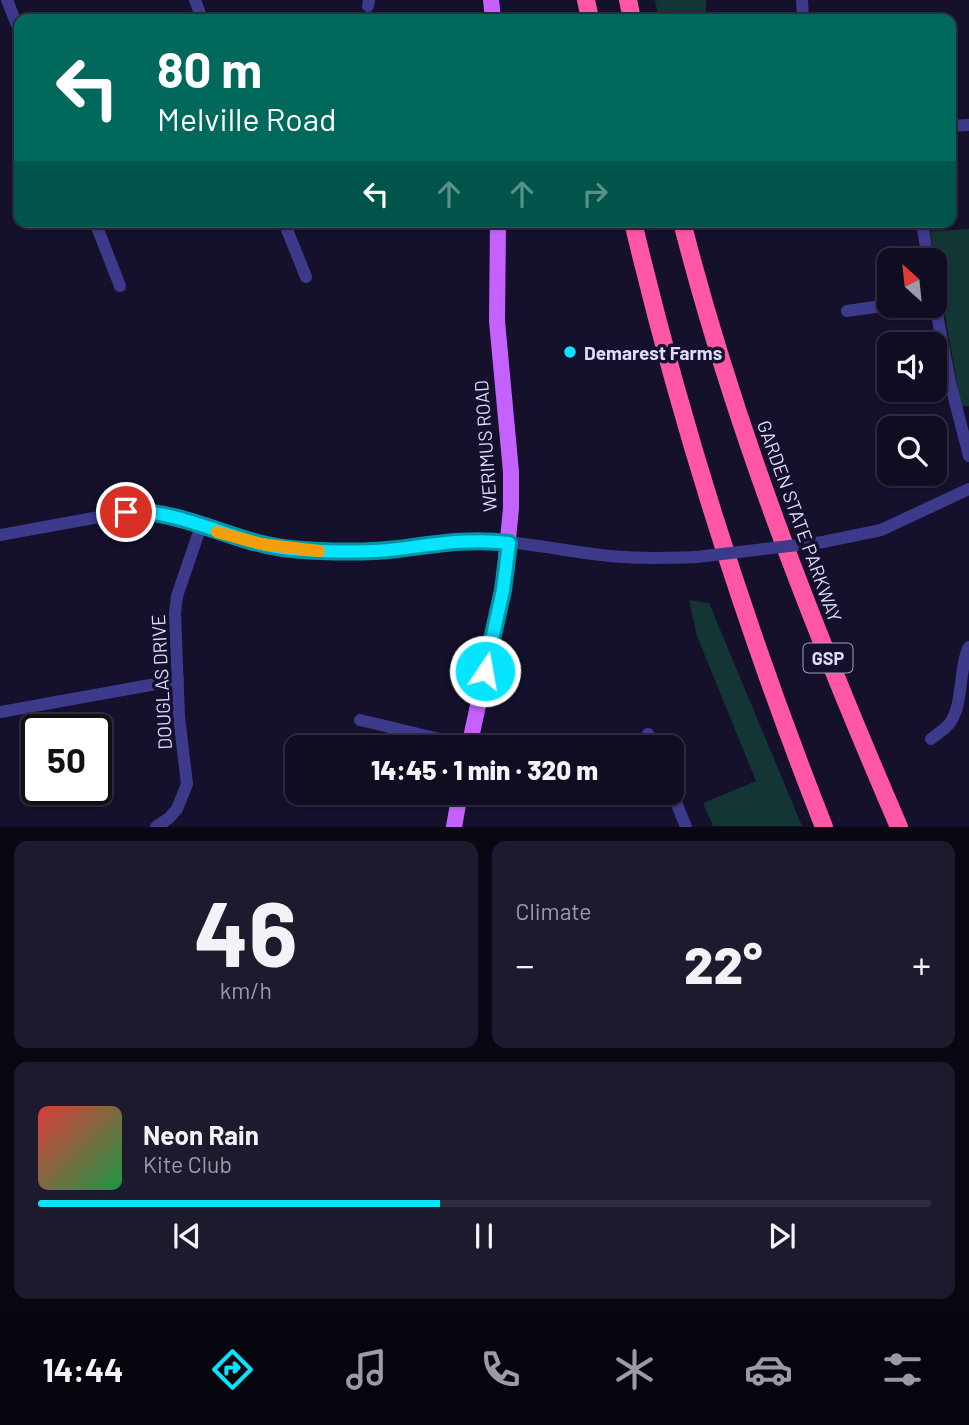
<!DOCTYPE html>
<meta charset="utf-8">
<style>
body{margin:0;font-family:Barlow,sans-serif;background:#1e1a2e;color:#f1f3f6;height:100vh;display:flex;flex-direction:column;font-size:26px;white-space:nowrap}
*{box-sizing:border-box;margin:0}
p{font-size:23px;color:#9c9ba5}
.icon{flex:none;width:38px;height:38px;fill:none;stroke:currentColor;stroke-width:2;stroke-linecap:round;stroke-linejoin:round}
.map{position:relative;height:827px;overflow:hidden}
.drawer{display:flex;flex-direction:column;gap:14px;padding:14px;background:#090712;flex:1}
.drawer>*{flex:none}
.top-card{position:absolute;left:14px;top:14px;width:942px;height:214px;border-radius:14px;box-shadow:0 2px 5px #0004,0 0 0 2px #302c3f;background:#00695c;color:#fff;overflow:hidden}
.needle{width:46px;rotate:333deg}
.buttons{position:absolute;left:877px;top:248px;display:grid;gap:14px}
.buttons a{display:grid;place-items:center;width:70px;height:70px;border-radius:14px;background:#100c21;box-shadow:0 2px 5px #0004,0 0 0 2px #302c3f;font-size:35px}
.speed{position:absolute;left:21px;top:714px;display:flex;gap:14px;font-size:35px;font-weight:700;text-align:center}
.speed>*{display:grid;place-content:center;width:91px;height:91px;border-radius:50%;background:#100c21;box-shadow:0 2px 5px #0004,0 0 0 2px #302c3f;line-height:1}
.speed .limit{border:4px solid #111;border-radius:10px;background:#fff;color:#111}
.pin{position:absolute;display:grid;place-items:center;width:60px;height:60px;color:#fff;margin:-30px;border:4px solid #fff;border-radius:50%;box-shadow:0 2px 7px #0007}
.me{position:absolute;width:77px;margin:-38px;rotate:12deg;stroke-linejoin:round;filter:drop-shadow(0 0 5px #0008)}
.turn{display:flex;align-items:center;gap:24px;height:147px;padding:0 28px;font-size:32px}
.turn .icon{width:91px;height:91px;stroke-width:2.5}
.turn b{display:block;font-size:49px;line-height:60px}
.lanes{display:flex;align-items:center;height:66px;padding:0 28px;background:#0003;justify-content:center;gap:35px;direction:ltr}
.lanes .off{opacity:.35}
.big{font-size:52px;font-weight:800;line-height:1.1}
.drawer .card{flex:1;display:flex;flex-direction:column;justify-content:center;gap:10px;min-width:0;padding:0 24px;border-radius:14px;background:#1e1a2e}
.drawer .dial{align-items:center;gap:0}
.dial b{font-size:91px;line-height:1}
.song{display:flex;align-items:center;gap:21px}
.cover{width:84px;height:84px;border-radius:10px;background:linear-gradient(135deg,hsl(0 70% 55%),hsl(140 70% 35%))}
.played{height:7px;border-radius:4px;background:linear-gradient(90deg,#07e4ff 45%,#302c3f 45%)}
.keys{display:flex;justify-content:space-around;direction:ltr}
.heat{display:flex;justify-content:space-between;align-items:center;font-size:38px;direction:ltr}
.drawer .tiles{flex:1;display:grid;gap:14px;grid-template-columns:1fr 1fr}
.card:last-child{grid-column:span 2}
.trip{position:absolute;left:285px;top:735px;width:399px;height:70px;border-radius:14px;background:#100c21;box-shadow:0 2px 5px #0004,0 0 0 2px #302c3f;font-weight:800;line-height:70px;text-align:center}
.menu{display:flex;height:112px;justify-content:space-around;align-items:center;background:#06050d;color:#9c9ba5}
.menu .icon{width:49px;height:49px}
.menu .active{color:#07e4ff}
.menu b{font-size:32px;color:#f1f3f6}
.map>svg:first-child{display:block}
</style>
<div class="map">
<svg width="969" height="827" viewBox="0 0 969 827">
<rect width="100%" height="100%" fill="#15102c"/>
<g fill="#133635">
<path d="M655,0H706V19H659Z"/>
<path d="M969,229V406H961L930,231Z"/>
<path d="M689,600L709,603L802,826H713L703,803L756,781L697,636Z"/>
</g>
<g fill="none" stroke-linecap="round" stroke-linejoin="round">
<g stroke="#3d3a8c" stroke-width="12">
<path d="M7,0L19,30"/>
<path d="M195,0L202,19"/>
<path d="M802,0L803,19"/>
<path d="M368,6L369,0"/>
<path d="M950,126L969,125"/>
<path d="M95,222L120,286"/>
<path d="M284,222L306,277"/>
<path d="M922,222L928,261"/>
<path d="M934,299L950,382L969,456"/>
<path d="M847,311L889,305"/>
<path d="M0,535L126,512C183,510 233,543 290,549C325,552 362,553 396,549C421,546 445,540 470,540C514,540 558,550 601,555C633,559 665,558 697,557"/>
<path d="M823,542L881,530L969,489"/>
<path d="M0,712L178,680"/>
<path d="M360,720L469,746"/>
<path d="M648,734L654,747"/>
<path d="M931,739C937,734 944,730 949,724C964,706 958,669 969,647"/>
<path d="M672,792L686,827"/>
<path d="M156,827L169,818L177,809L187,784L179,717L175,613L177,596L201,526"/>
</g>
<g stroke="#c562ff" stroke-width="16">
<path d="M491,0L493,19"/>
<path d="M469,747L503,590L511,508V472L497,321L498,222"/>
<path d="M454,827L460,793"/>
</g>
<g stroke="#ff56a6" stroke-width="18">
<path d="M586,0L590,19"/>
<path d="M628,0L632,19"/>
<path d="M633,222C682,429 746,629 824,827"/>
<path d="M682,222C735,430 814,630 899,827"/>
</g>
<path stroke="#3d3a8c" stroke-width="12" d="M697,557L823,542"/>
</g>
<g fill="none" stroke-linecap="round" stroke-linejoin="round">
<defs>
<path id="route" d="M126,512C184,509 234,544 291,549C326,552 363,553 398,549C436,544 471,538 509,543L503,590L485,671"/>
</defs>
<use href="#route" stroke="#0594a6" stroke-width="18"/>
<use href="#route" stroke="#07e4ff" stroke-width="12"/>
<path stroke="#f59e0b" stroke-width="12" d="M217,532L261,544L319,551"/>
</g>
<circle fill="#07e4ff" stroke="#15102c" stroke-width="2.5" cx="570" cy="352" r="7"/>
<g text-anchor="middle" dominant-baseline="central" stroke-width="7" stroke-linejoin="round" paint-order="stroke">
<rect fill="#15102c" stroke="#a29ec0" stroke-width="2" x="803.5" y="643.5" width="49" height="29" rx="5"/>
<g font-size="18" font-weight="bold" fill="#dfdbff">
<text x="828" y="658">GSP</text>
</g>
<g font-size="19" font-weight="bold" fill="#dfdbff" stroke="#15102c" text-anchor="start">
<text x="584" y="352">Demarest Farms</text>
</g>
<g font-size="19" fill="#dfdbff" stroke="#15102c">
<text transform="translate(485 446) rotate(-94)">WERIMUS ROAD</text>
<text transform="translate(800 521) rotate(70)">GARDEN STATE PARKWAY</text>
<text transform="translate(161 682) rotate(-93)">DOUGLAS DRIVE</text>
</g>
</g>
</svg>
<div class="buttons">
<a><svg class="needle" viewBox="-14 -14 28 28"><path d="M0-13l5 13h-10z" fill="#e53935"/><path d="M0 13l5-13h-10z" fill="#9c9ba5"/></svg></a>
<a><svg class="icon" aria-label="sound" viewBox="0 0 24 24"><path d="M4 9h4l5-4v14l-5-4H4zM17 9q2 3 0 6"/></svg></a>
<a><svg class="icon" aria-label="search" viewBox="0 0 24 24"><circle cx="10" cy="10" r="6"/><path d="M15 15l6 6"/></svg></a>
</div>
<div class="speed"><div class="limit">50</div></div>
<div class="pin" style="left:126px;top:512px;background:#d93025"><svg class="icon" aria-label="arrive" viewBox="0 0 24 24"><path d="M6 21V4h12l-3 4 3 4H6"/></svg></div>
<svg class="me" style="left:485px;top:671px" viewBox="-20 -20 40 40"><circle r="17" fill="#07e4ff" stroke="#fff" stroke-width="3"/><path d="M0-11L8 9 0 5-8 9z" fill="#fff"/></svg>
<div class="trip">14:45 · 1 min · 320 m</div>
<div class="top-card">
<div class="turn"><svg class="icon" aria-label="left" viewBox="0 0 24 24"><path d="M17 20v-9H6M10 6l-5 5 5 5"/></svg><div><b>80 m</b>Melville Road</div></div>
<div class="lanes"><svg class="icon" aria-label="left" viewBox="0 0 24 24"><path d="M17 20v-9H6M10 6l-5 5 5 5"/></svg><svg class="icon off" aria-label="ahead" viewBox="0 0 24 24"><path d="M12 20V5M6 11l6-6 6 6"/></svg><svg class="icon off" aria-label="ahead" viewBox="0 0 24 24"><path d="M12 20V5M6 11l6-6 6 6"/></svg><svg class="icon off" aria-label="right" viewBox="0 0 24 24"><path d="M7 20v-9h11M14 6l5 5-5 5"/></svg></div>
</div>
</div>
<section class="drawer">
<div class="tiles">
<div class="card dial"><b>46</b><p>km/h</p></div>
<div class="card"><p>Climate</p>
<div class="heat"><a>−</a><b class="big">22°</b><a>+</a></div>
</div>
<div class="card">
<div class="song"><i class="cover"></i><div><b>Neon Rain</b><p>Kite Club</p></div></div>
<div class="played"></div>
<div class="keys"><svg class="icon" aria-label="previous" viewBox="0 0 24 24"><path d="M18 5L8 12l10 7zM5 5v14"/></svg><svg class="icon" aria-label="pause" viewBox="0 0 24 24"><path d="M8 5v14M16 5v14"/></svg><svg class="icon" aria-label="next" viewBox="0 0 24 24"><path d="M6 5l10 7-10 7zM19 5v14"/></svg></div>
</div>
</div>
</section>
<nav class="menu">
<b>14:44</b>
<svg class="icon active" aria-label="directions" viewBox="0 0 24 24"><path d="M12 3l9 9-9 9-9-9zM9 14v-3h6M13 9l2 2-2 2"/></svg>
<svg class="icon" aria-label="music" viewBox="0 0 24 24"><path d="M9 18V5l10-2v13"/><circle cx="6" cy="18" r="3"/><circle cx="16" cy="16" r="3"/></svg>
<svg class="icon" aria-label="phone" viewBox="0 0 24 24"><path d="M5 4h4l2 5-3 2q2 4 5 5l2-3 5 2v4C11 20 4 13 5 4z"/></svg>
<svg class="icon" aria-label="climate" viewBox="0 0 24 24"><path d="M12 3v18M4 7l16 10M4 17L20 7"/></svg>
<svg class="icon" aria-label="car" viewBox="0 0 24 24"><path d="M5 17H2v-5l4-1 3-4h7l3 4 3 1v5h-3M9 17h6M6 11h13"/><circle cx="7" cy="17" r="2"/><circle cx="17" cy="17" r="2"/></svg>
<svg class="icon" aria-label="filters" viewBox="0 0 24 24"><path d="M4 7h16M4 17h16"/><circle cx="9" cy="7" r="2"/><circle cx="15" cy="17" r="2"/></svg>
</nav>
